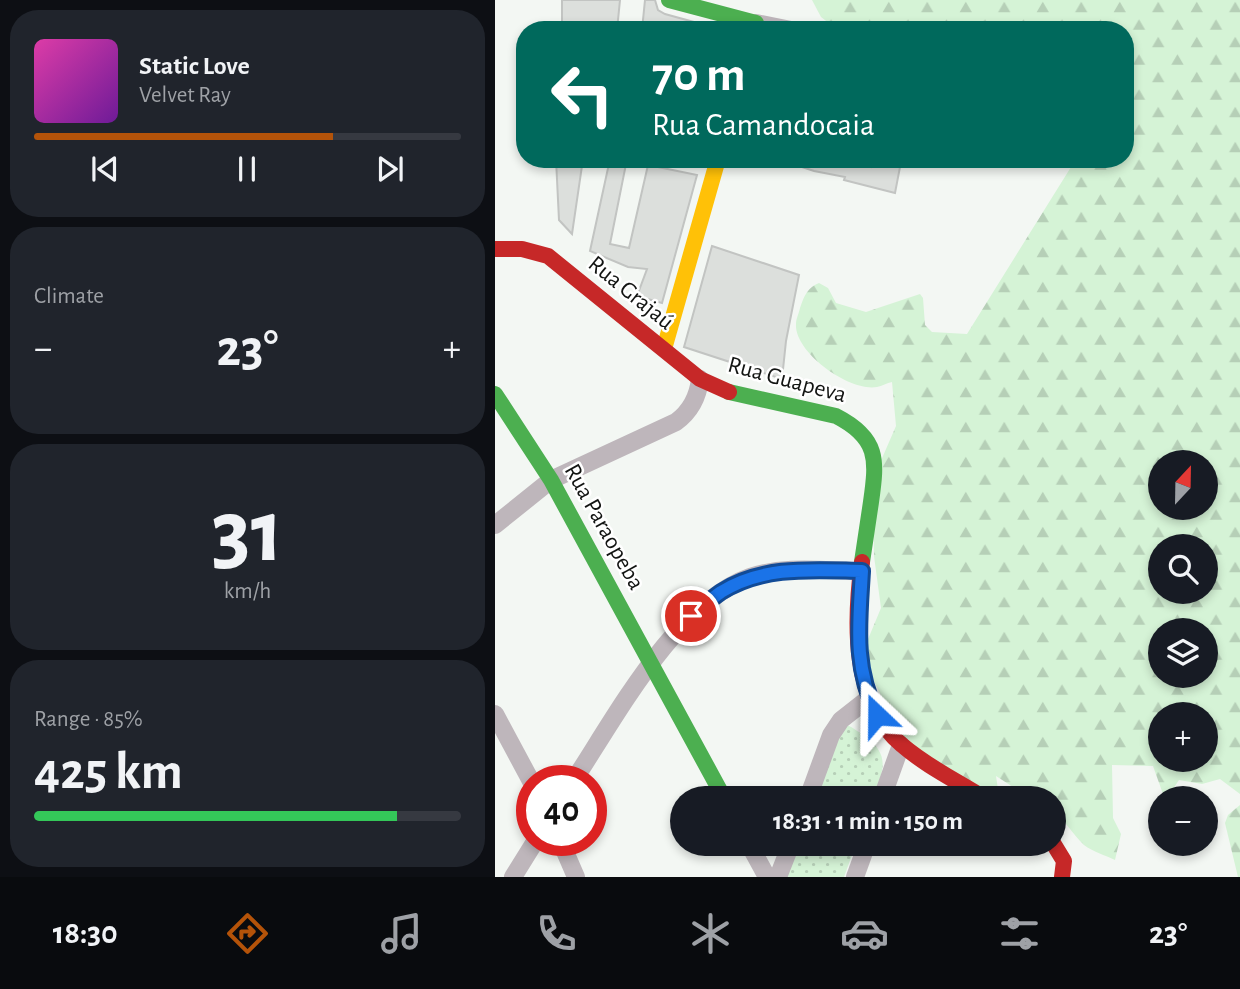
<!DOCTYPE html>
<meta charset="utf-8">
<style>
body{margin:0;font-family:"Alegreya Sans",sans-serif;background:#20242c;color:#f1f3f6;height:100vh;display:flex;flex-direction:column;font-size:26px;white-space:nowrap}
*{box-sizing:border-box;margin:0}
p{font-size:23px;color:#9ea1a6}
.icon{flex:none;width:38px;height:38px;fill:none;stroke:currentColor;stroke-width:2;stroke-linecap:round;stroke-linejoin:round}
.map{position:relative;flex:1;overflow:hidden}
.panel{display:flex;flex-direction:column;gap:10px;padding:10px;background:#0d0f14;width:495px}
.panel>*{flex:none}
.top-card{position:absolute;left:21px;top:21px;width:618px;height:147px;border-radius:28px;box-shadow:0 4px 10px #0003;background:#00695c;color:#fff;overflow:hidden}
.needle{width:46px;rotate:22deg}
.tools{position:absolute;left:653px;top:450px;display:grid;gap:14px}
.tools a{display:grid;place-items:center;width:70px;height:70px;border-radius:50%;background:#171b24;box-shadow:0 4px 10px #0003;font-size:35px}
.speed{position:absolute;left:21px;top:765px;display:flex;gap:14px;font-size:35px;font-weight:700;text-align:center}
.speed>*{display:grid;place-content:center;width:91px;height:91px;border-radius:50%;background:#171b24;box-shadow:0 4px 10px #0003;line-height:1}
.speed .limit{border:10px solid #d22;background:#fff;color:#111}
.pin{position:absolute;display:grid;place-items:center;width:60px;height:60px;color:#fff;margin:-30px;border:4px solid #fff;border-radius:50%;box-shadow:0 2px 7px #0007}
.me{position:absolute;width:77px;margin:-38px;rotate:337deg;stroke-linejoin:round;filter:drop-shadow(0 0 5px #0008)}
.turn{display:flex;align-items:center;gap:24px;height:147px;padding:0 21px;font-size:32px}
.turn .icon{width:91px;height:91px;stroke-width:2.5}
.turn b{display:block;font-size:49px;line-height:60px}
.big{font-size:52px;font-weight:600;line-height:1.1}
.panel .card{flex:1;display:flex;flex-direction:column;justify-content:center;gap:10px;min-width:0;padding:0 24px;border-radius:28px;background:#20242c}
.panel .dial{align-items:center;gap:0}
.dial b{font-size:91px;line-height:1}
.song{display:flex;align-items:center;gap:21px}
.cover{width:84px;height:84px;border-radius:10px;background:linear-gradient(135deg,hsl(320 70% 55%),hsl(280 70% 35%))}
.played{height:7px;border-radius:4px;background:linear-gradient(90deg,#b45309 70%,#363941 70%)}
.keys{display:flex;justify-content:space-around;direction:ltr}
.heat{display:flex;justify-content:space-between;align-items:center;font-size:38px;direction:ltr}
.charge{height:10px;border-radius:5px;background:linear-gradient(90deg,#34c759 85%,#363941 0)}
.trip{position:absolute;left:175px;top:786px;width:396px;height:70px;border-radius:35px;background:#171b24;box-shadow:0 4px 10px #0003;font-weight:600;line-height:70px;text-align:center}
.dock{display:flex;height:112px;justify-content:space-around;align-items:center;background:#090b0e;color:#9ea1a6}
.dock .icon{width:49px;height:49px}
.dock .active{color:#b45309}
.dock b{font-size:32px;color:#f1f3f6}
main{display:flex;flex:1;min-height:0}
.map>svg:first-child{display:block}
</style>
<main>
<section class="panel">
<div class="card">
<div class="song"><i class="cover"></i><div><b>Static Love</b><p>Velvet Ray</p></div></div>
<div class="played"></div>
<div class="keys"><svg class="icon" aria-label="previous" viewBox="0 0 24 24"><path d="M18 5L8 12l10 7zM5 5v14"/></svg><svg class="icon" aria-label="pause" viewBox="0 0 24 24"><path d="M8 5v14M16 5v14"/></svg><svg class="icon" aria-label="next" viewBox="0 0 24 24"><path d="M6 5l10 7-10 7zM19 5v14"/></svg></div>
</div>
<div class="card"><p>Climate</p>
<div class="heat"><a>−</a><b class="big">23°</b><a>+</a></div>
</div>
<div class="card dial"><b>31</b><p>km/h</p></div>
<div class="card"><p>Range · 85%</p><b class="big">425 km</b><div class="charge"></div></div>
</section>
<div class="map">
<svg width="745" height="877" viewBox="0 0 745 877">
<defs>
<pattern id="forest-firs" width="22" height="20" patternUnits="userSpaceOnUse" patternTransform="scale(1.75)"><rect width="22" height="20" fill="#d5f3d6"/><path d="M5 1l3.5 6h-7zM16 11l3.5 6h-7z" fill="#b6cfb7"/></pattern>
<pattern id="park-dots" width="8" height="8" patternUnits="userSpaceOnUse" patternTransform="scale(1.75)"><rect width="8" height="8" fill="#d5f3d6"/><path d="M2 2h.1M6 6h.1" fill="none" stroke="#b6cfb7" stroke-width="1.8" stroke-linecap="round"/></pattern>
</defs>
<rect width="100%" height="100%" fill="#f3f7f3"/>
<g fill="url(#forest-firs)" fill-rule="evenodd">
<path d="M317,0H745V794L725,779L707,784L684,780L676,792L668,794L658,766L617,765L618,818L626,834L620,860C610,855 598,852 589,845C577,834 572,821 558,813V798H535L501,776L504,796L455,775L413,748L366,656L386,608L379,556L378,479L401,426L397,382C392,383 387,386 382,387C354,392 299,352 301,324C301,319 304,313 305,308C309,296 313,287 324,283L333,288L341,303L371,312L425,294L428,298L430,325L437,332L472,334L581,159H630V30H343L326,17ZM665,462H710V508H665ZM665,546H710V592H665ZM665,630H710V676H665ZM665,714H710V760H665Z"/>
<path d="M745,805V877H743L730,823L733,815Z"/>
</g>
<g fill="url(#park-dots)">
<path d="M352,725C359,728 365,733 371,737C397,757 387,772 378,798H321L346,729Z"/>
<path d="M304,844H361L349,877H291Z"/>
</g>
<g fill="#dcdfdc" stroke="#c2c4c2" stroke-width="2">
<path d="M67,0H125L122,30H67Z"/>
<path d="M150,0H160L163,10L170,14L228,30H147Z"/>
<path d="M61,159H88L77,234L64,220Z"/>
<path d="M115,159H132L115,244L134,248L153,165L202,175L167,303L142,296L152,269L133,267L95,251Z"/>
<path d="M295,159H341L376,167L377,159L405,167L400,193L349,180L350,177L319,171L295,163Z"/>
<path d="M217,246L304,275L291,341L287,379L189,347Z"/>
</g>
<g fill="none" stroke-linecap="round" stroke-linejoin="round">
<g stroke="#beb6bb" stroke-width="18">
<path d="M261,23L296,30"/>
<path d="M0,525L56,480L181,422C196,411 203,397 205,379"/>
<path d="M0,714L37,783"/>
<path d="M79,780C120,718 181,603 255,577C290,565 331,571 367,571"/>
<path d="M313,798L336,735L346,720L374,698"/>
<path d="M387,798L406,745"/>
<path d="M65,840L81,877"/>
<path d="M254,844L272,877"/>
<path d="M18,877L41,840"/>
<path d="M283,877L296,844"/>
<path d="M360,877L372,844"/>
</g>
<g stroke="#4caf50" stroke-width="16">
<path d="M174,0L261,23L259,30"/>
<path d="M234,392L341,416C384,438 382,460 376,502C373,522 370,542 367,562"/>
<path d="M0,394L56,480L229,798"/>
</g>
<path stroke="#ffc107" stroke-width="16" d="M169,349L223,159"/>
<g stroke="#c62828" stroke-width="16">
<path d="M0,249H27L53,256L205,379L234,392"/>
<path d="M367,562C359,621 356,703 407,745C431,766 462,781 489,798"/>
<path d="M558,843L569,861L567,877"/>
</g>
</g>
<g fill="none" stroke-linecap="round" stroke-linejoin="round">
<defs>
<path id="route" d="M196,616C206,608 216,599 226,592C269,565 319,570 367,571C364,624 358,666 382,715"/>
</defs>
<use href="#route" stroke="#114b97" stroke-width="18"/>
<use href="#route" stroke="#1a73e8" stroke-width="12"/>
</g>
<g text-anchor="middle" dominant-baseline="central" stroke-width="5" stroke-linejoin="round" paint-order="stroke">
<g font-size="24" fill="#121412" stroke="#fff">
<text transform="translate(136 293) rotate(39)">Rua Grajaú</text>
<text transform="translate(292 380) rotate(15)">Rua Guapeva</text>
<text transform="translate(109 527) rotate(61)">Rua Paraopeba</text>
</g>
</g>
</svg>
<div class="tools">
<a><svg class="needle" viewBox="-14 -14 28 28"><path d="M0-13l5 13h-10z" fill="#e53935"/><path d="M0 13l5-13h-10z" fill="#9ea1a6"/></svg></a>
<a><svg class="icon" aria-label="search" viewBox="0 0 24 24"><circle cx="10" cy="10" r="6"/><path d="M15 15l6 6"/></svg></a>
<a><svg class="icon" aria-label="layers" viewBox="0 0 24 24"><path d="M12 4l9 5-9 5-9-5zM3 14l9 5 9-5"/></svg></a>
<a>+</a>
<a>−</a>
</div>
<div class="speed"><div class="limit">40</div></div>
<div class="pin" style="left:196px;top:616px;background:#d93025"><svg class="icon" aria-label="arrive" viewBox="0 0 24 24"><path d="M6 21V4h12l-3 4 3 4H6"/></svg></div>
<svg class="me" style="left:382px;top:715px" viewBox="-20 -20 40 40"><path d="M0-17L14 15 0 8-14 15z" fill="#1a73e8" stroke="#fff" stroke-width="4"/></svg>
<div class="trip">18:31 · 1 min · 150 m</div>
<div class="top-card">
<div class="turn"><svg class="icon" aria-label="left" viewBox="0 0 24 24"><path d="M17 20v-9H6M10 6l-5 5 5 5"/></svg><div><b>70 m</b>Rua Camandocaia</div></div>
</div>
</div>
</main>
<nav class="dock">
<b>18:30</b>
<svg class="icon active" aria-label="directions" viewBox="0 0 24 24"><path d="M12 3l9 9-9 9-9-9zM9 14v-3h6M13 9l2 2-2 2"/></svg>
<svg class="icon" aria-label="music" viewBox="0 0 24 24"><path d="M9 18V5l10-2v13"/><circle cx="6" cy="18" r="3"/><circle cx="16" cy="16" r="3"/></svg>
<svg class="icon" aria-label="phone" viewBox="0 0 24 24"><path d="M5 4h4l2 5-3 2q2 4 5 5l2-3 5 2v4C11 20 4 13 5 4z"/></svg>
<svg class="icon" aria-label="climate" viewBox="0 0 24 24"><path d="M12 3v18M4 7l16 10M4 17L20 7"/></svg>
<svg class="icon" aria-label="car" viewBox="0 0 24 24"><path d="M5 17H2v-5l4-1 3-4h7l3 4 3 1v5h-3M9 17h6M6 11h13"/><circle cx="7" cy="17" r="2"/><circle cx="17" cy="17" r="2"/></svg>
<svg class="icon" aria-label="filters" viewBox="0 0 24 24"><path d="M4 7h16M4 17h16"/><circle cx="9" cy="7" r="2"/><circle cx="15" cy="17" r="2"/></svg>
<b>23°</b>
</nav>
